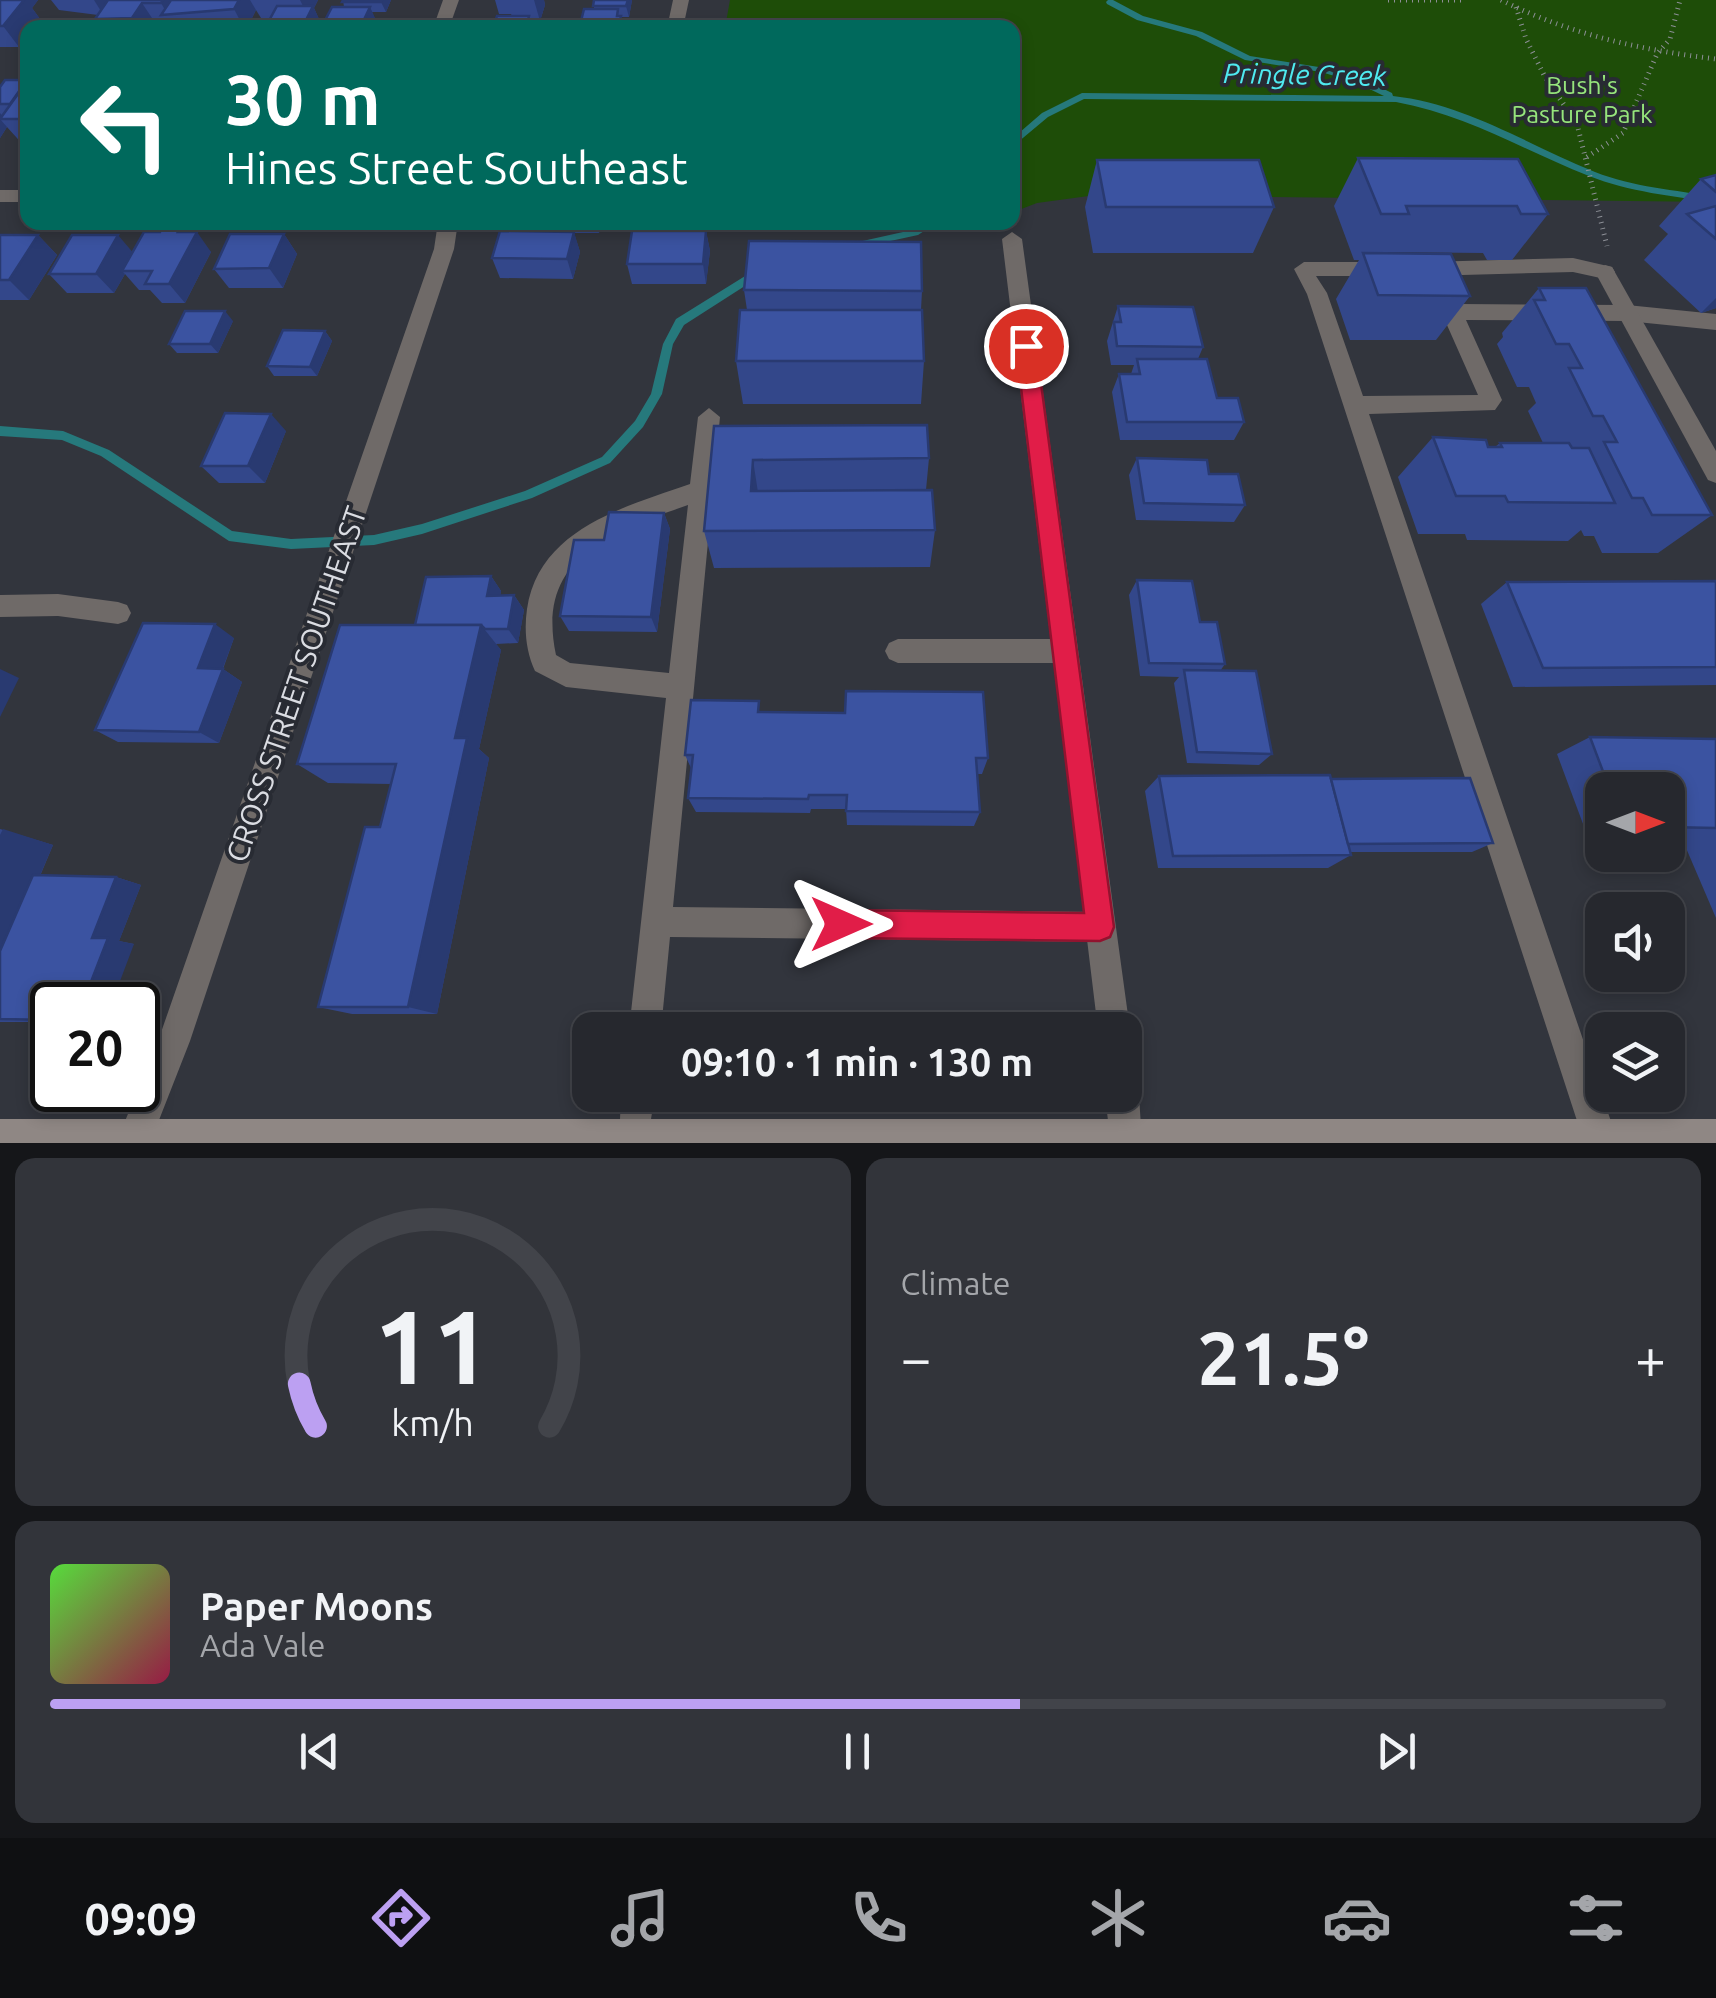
<!DOCTYPE html>
<meta charset="utf-8">
<style>
body{margin:0;font-family:Ubuntu,sans-serif;background:#32343a;color:#f1f3f6;height:100vh;display:flex;flex-direction:column;font-size:38px;white-space:nowrap}
*{box-sizing:border-box;margin:0}
p{font-size:32px;color:#a4a6aa}
.icon{flex:none;width:55px;height:55px;fill:none;stroke:currentColor;stroke-width:2;stroke-linecap:round;stroke-linejoin:round}
.map{position:relative;height:1143px;overflow:hidden}
.panel{display:flex;flex-direction:column;gap:15px;padding:15px;background:#151619;flex:1}
.panel>*{flex:none}
.hud{position:absolute;left:20px;top:20px;width:1000px;height:210px;border-radius:20px;box-shadow:0 5px 15px #0003,0 0 0 2px #42444a;background:#00695c;color:#fff;overflow:hidden}
.needle{width:65px;rotate:90deg}
.fabs{position:absolute;left:1585px;top:772px;display:grid;gap:20px}
.fabs a{display:grid;place-items:center;width:100px;height:100px;border-radius:20px;background:#26282e;box-shadow:0 5px 15px #0003,0 0 0 2px #42444a;font-size:50px}
.speed{position:absolute;left:30px;top:982px;display:flex;gap:20px;font-size:50px;font-weight:700;text-align:center}
.speed>*{display:grid;place-content:center;width:130px;height:130px;border-radius:50%;background:#26282e;box-shadow:0 5px 15px #0003,0 0 0 2px #42444a;line-height:1}
.speed .limit{border:5px solid #111;border-radius:15px;background:#fff;color:#111}
.pin{position:absolute;display:grid;place-items:center;width:85px;height:85px;color:#fff;margin:-42px;border:5px solid #fff;border-radius:50%;box-shadow:0 2px 10px #0007}
.me{position:absolute;width:110px;margin:-55px;rotate:90deg;stroke-linejoin:round;filter:drop-shadow(0 0 8px #0008)}
.turn{display:flex;align-items:center;gap:35px;height:210px;padding:0 40px;font-size:45px}
.turn .icon{width:130px;height:130px;stroke-width:2.5}
.turn b{display:block;font-size:70px;line-height:85px}
.big{font-size:75px;font-weight:700;line-height:1.1}
.panel .widget{flex:1;display:flex;flex-direction:column;justify-content:center;gap:15px;min-width:0;padding:0 35px;border-radius:20px;background:#32343a}
.panel .dial{align-items:center;gap:0}
.dial svg{height:260px;overflow:visible;fill:none;stroke:#42444a;stroke-width:7;stroke-linecap:round;text-anchor:middle}
.dial text{fill:#f1f3f6;stroke:none}
.song{display:flex;align-items:center;gap:30px}
.cover{width:120px;height:120px;border-radius:15px;background:linear-gradient(135deg,hsl(110 70% 55%),hsl(340 70% 35%))}
.played{height:10px;border-radius:5px;background:linear-gradient(90deg,#bca0f2 60%,#42444a 60%)}
.keys{display:flex;justify-content:space-around;direction:ltr}
.heat{display:flex;justify-content:space-between;align-items:center;font-size:55px;direction:ltr}
.panel .tiles{flex:1;display:grid;gap:15px;grid-template-columns:1fr 1fr}
.widget:last-child{grid-column:span 2}
.trip{position:absolute;left:572px;top:1012px;width:570px;height:100px;border-radius:20px;background:#26282e;box-shadow:0 5px 15px #0003,0 0 0 2px #42444a;font-weight:700;line-height:100px;text-align:center}
.dock{display:flex;height:160px;justify-content:space-around;align-items:center;background:#0f1012;color:#a4a6aa}
.dock .icon{width:70px;height:70px}
.dock .active{color:#bca0f2}
.dock b{font-size:45px;color:#f1f3f6}
.map>svg:first-child{display:block}
</style>
<div class="map">
<svg width="1716" height="1143" viewBox="0 0 1716 1143">
<rect width="100%" height="100%" fill="#32353d"/>
<path fill="#1e4d08" d="M730,0H1716V202L1096,195L1037,203L1013,212L1012,28H725Z"/>
<g fill="none" stroke-linecap="round" stroke-linejoin="round">
<g fill="#26797c" fill-rule="evenodd">
<path d="M1108,0H1113L1143,16L1202,32L1250,56L1325,68L1361,78L1392,93L1393,96C1466,104 1528,145 1595,172C1633,187 1675,190 1716,197V203C1673,196 1629,192 1589,176C1523,150 1467,115 1396,102L1084,99L1048,117L1012,147V139L1042,113L1082,93L1384,96L1355,82L1321,72L1245,60L1196,36L1137,20L1107,4L1106,2Z"/>
<path d="M925,222H938L918,235L858,248L853,245L858,242L912,230Z"/>
<path d="M758,268L763,272L762,275L684,325L673,344L662,394L643,427L610,463L532,498L422,534L374,545L291,549L229,541L101,456L62,440L0,436V426L63,431L109,450L232,531L291,539L374,535L422,524L525,491L602,457L635,421L651,394L663,344L676,319Z"/>
</g>
<g stroke="#8d9097" stroke-width="5" stroke-dasharray="1 5" stroke-linecap="butt">
<path d="M1388,0H1463"/>
<path d="M1501,0C1569,34 1640,50 1716,59"/>
<path d="M1516,7L1526,39L1545,77L1577,124L1607,246"/>
<path d="M1587,157L1623,133L1657,54L1670,39L1680,0"/>
</g>
<g fill="#6f6a68" fill-rule="evenodd">
<path d="M1573,258L1612,267L1615,272L1605,279L1573,272L1426,276L1416,269L1426,262Z"/>
<path d="M1304,262H1386L1396,269L1386,276H1316L1327,293L1363,396L1478,395L1443,316L1459,304L1627,305L1716,314V330L1627,321L1466,320L1502,400L1495,410L1369,414L1616,1136L1613,1143H1585L1582,1136L1307,294L1294,269Z"/>
<path d="M709,408L720,417L673,907L1100,912L1111,916L1115,927L1111,938L1100,942L670,937L661,1030H629L666,698L566,687L535,671C526,652 524,630 527,609C539,529 624,507 690,484L698,417ZM688,505L669,673L570,663L556,655C535,557 611,532 688,505Z"/>
<path d="M58,594L118,602L127,605L131,613L127,621L118,624L58,616L0,617V595Z"/>
<path d="M898,639H1065L1074,643L1078,651L1074,659L1065,663H898L889,659L885,651L889,643Z"/>
<path d="M621,1095H655L647,1143H619Z"/>
</g>
<g fill="#6f6a68" fill-rule="evenodd">
<path d="M443,0H459L449,28H433Z"/>
<path d="M673,0H689L683,28H667Z"/>
<rect x="0" y="190" width="28" height="12"/>
<path d="M438,222H458L454,249L190,1041L150,1143H116L158,1041L434,249Z"/>
<path d="M1012,232L1022,239L1130,1030L1125,1041V1030H1098L1002,239Z"/>
<path d="M1605,265L1612,267L1716,451V483L1708,480L1595,272Z"/>
<path d="M1125,1080L1134,1083L1139,1095L1142,1143H1112L1110,1138L1105,1095H1125Z"/>
</g>
<rect fill="#8f8784" fill-rule="evenodd" x="0" y="1119" width="1716" height="24"/>
</g>
<g fill="#33478a">
<path d="M0,0H38L32,8L40,19L34,28H28L19,47H0Z"/>
<path d="M51,0H318L314,8L322,26L344,7L343,0H391L386,12H372L379,28H265L270,18H261L256,10L247,28H169L167,24H156L153,28H101L95,19L98,15L59,10Z"/>
<path d="M495,0H544L545,5L540,21H531L532,28H486L512,16L511,14H499Z"/>
<path d="M594,0H632L629,17H621L624,28H573L594,9Z"/>
<path d="M27,80L28,148H26L7,127L0,138V87Z"/>
<path d="M1358,158L1548,214L1512,260H1487L1483,253L1385,252L1384,253L1470,296L1436,340H1350L1336,299L1359,260H1354L1334,206Z"/>
<path d="M1097,160L1274,207L1253,253H1093L1085,207Z"/>
<path d="M1716,175V308L1701,313L1644,260L1668,234L1659,226L1701,179Z"/>
<path d="M509,222H602L599,233H574L580,252L573,279L500,278L492,258L513,231Z"/>
<path d="M751,222H886L885,226H752Z"/>
<path d="M182,225L187,232L211,252L185,303H162L150,290H139L125,274L114,293H67L49,274L133,252L160,232Z"/>
<path d="M706,231L710,251L706,284H632L627,264Z"/>
<path d="M284,234L297,254L283,288H229L214,269Z"/>
<path d="M0,235H38L57,255L29,300H0Z"/>
<path d="M1539,288L1712,515L1658,553H1602L1594,536H1584L1581,530L1568,541L1467,540L1465,534H1418L1398,477L1433,437L1488,447H1495L1500,443H1543L1528,411L1536,403L1529,387H1517L1497,344L1503,337L1502,333Z"/>
<path d="M744,290L922,291L921,310L924,361L921,404H743L736,361L747,310Z"/>
<path d="M1118,306L1203,347L1198,359L1217,398L1244,422L1234,440H1120L1112,392L1119,374H1131L1134,365H1111L1107,341Z"/>
<path d="M233,321L218,353H177L169,344Z"/>
<path d="M325,331L332,341L317,376H274L267,366Z"/>
<path d="M714,426L929,458L926,490L935,530L930,567L714,568L704,531Z"/>
<path d="M286,431L265,483H219L201,466Z"/>
<path d="M1137,458L1209,474L1245,505L1234,522L1136,520L1129,475Z"/>
<path d="M664,513L670,529L657,632L569,631L560,616L604,540Z"/>
<path d="M491,576L501,591L500,596L514,595L524,610L518,643L496,644L501,650L479,749L489,758L437,1014H352L318,1007L380,827L391,784L328,783L297,764L415,625Z"/>
<path d="M1137,580L1200,622L1225,664L1220,671L1272,754L1259,765L1187,763L1174,683L1179,677L1140,676L1129,595Z"/>
<path d="M1507,582L1716,583V685L1513,687L1481,604Z"/>
<path d="M234,638L223,669L242,682L219,743L118,742L95,730Z"/>
<path d="M762,712L988,758L982,774H977L980,812L974,826L847,825L846,809H811L810,813L696,812L688,798L691,768L685,755Z"/>
<path d="M1590,737L1716,739V918L1683,841H1668V790H1602V840H1589L1557,754Z"/>
<path d="M1159,776L1331,779L1493,843L1472,852H1350L1351,855L1328,868H1158L1145,791Z"/>
<path d="M0,829L53,845L40,876L116,877L141,885L119,941L134,944L52,1005V1022H0Z"/>
</g>
<g fill="#293a71">
<path d="M17,0H38L32,8L40,19L34,28H28V36L19,47L3,26Z"/>
<path d="M94,0H116L104,16Z"/>
<path d="M163,0H187L168,15L161,3Z"/>
<path d="M239,0H250L256,10L247,28H244L234,9Z"/>
<path d="M300,0H318L314,8L323,28H302L308,16Z"/>
<path d="M382,0H391L386,12L381,2Z"/>
<path d="M534,0H544L545,5L540,21Z"/>
<path d="M628,0H632L629,17L626,6Z"/>
<path d="M142,3L156,24L153,28H138L132,18Z"/>
<path d="M370,7L379,27L360,28Z"/>
<path d="M0,113L5,119H0L7,127L0,138Z"/>
<path d="M596,222H602L599,233Z"/>
<path d="M182,225L192,240L197,232L211,252L185,303L169,284L178,232Z"/>
<path d="M706,231L710,251L706,284L703,264Z"/>
<path d="M574,232L580,252L573,279L567,259Z"/>
<path d="M284,234L297,254L283,288L269,268Z"/>
<path d="M38,235L57,255L29,300L9,280Z"/>
<path d="M118,235L135,255L122,271L125,274L114,293L96,274Z"/>
<path d="M1716,298V308L1701,313Z"/>
<path d="M225,311L233,321L218,353L210,344Z"/>
<path d="M325,331L332,341L317,376L310,367Z"/>
<path d="M271,414L286,431L265,483L248,466Z"/>
<path d="M753,460L759,499L751,491Z"/>
<path d="M664,513L670,529L657,632L651,617Z"/>
<path d="M491,576L501,591L498,611L487,596Z"/>
<path d="M514,595L524,610L518,643L508,629Z"/>
<path d="M215,624L234,638L218,681L223,669L242,682L219,743L199,732L198,668Z"/>
<path d="M481,625L501,650L479,749L489,758L437,1014L408,1007L455,738Z"/>
<path d="M0,669L19,678L0,717Z"/>
<path d="M3,829L53,845L5,957L0,956V835Z"/>
<path d="M116,877L141,885L119,941L134,944L111,1005H82L92,938Z"/>
</g>
<g fill="#3b53a1" stroke="#293a71" stroke-width="2.5">
<path d="M0,0H24L3,26H0Z"/>
<path d="M108,0H163L161,3H142L132,18L95,19Z"/>
<path d="M171,0H239L234,9L161,15Z"/>
<path d="M343,0H382L381,2H342Z"/>
<path d="M594,0H628L626,6H593Z"/>
<path d="M277,6H313L302,28H265Z"/>
<path d="M332,7H370L360,28H321Z"/>
<path d="M584,9H618L617,16H621L618,28H573L575,21H581Z"/>
<path d="M497,16H529L526,28H486L487,24H494Z"/>
<path d="M5,80H27L10,104H0V87Z"/>
<path d="M28,80V119H0Z"/>
<path d="M1358,158L1518,159L1548,214H1521L1517,206H1406L1409,214H1381Z"/>
<path d="M1097,160H1259L1274,207H1106Z"/>
<path d="M1716,175V192L1701,179Z"/>
<path d="M1716,206V239L1687,214Z"/>
<path d="M163,225H182L178,232H197L169,284H145L152,271H122L144,232H160Z"/>
<path d="M500,231L574,232L567,259L492,258Z"/>
<path d="M632,231H706L703,264H627Z"/>
<path d="M230,234H284L269,268L214,269Z"/>
<path d="M0,235H38L9,280H0Z"/>
<path d="M72,235H118L96,274H49Z"/>
<path d="M749,241L921,242L922,291L744,290Z"/>
<path d="M1363,253L1451,254L1470,296L1378,295Z"/>
<path d="M1539,288H1586L1712,515H1652L1643,498H1632L1604,442H1617L1603,416H1593L1569,368H1582L1569,344H1556L1534,300H1545Z"/>
<path d="M1118,306L1193,307L1203,347L1117,346L1114,322H1121Z"/>
<path d="M740,310H922L924,361H736Z"/>
<path d="M185,311H225L210,344H169Z"/>
<path d="M283,330L325,331L310,367L267,366Z"/>
<path d="M1137,359H1207L1217,398H1238L1244,422H1127L1119,374H1140Z"/>
<path d="M225,413L271,414L248,466H201Z"/>
<path d="M927,425L929,458L753,460L751,491L932,490L935,530L704,531L714,426Z"/>
<path d="M1433,437L1486,440L1488,447H1502L1500,443H1569L1572,448H1589L1615,503L1508,502L1505,496H1456Z"/>
<path d="M1137,458L1207,460L1209,474H1238L1245,505L1144,503Z"/>
<path d="M609,512L664,513L651,617L560,616L574,540H604Z"/>
<path d="M491,576L487,596L514,595L508,629H485L481,625H415L426,577Z"/>
<path d="M1137,580L1192,581L1200,622H1217L1225,664L1149,663Z"/>
<path d="M1715,581L1716,583V667L1543,668L1507,582Z"/>
<path d="M143,623L215,624L198,668L223,669L199,732L95,730Z"/>
<path d="M340,625H481L455,738H467L408,1007H318L365,827H380L396,764H297Z"/>
<path d="M1184,670L1256,671L1272,754L1197,752Z"/>
<path d="M846,691L983,692L988,758H976L980,812L846,811L847,795H809L808,799L688,798L693,755H685L691,700L759,701L758,712L845,713Z"/>
<path d="M1590,737L1716,739V828L1668,827V790H1610Z"/>
<path d="M1330,775L1351,855L1173,856L1159,776Z"/>
<path d="M1470,778L1493,843L1348,844L1331,779Z"/>
<path d="M33,875L116,877L92,938H108L82,1005H52V1020L0,1019V951Z"/>
</g>
<path fill="#e11d48" stroke="#92132f" stroke-width="2.5" d="M1026,339L1036,346L1114,927L1110,937L1100,941L841,938L831,934L827,924L831,914L841,910L1084,913L1016,346Z"/>
<g text-anchor="middle" dominant-baseline="central" stroke-width="8" stroke-linejoin="round" paint-order="stroke">
<g font-size="25" fill="#96e57c" stroke="#282b33">
<text x="1582" y="85">Bush's<tspan x="1582" dy="29">Pasture Park</tspan></text>
</g>
<g font-size="28" font-style="italic" fill="#4feaf0" stroke="#282b33">
<text transform="translate(1305 74) rotate(1)">Pringle Creek</text>
</g>
<g font-size="30" fill="#dadce2" stroke="#282b33">
<text transform="translate(296 684) rotate(-71)">CROSS STREET SOUTHEAST</text>
</g>
</g>
</svg>
<div class="fabs">
<a><svg class="needle" viewBox="-14 -14 28 28"><path d="M0-13l5 13h-10z" fill="#e53935"/><path d="M0 13l5-13h-10z" fill="#a4a6aa"/></svg></a>
<a><svg class="icon" aria-label="sound" viewBox="0 0 24 24"><path d="M4 9h4l5-4v14l-5-4H4zM17 9q2 3 0 6"/></svg></a>
<a><svg class="icon" aria-label="layers" viewBox="0 0 24 24"><path d="M12 4l9 5-9 5-9-5zM3 14l9 5 9-5"/></svg></a>
</div>
<div class="speed"><div class="limit">20</div></div>
<div class="pin" style="left:1026px;top:346px;background:#d93025"><svg class="icon" aria-label="arrive" viewBox="0 0 24 24"><path d="M6 21V4h12l-3 4 3 4H6"/></svg></div>
<svg class="me" style="left:841px;top:924px" viewBox="-20 -20 40 40"><path d="M0-17L14 15 0 8-14 15z" fill="#e11d48" stroke="#fff" stroke-width="4"/></svg>
<div class="trip">09:10 · 1 min · 130 m</div>
<div class="hud">
<div class="turn"><svg class="icon" aria-label="left" viewBox="0 0 24 24"><path d="M17 20v-9H6M10 6l-5 5 5 5"/></svg><div><b>30 m</b>Hines Street Southeast</div></div>
</div>
</div>
<section class="panel">
<div class="tiles">
<div class="widget dial"><svg viewBox="0 0 100 80">
<path d="M14 69A42 42 0 1 1 86 69"/>
<path d="M14 69A42 42 0 0 1 9 56" stroke="#bca0f2"/>
<text x="50" y="56" font-size="32" font-weight="700">11</text>
<text x="50" y="72" font-size="11">km/h</text>
</svg></div>
<div class="widget"><p>Climate</p>
<div class="heat"><a>−</a><b class="big">21.5°</b><a>+</a></div>
</div>
<div class="widget">
<div class="song"><i class="cover"></i><div><b>Paper Moons</b><p>Ada Vale</p></div></div>
<div class="played"></div>
<div class="keys"><svg class="icon" aria-label="previous" viewBox="0 0 24 24"><path d="M18 5L8 12l10 7zM5 5v14"/></svg><svg class="icon" aria-label="pause" viewBox="0 0 24 24"><path d="M8 5v14M16 5v14"/></svg><svg class="icon" aria-label="next" viewBox="0 0 24 24"><path d="M6 5l10 7-10 7zM19 5v14"/></svg></div>
</div>
</div>
</section>
<nav class="dock">
<b>09:09</b>
<svg class="icon active" aria-label="directions" viewBox="0 0 24 24"><path d="M12 3l9 9-9 9-9-9zM9 14v-3h6M13 9l2 2-2 2"/></svg>
<svg class="icon" aria-label="music" viewBox="0 0 24 24"><path d="M9 18V5l10-2v13"/><circle cx="6" cy="18" r="3"/><circle cx="16" cy="16" r="3"/></svg>
<svg class="icon" aria-label="phone" viewBox="0 0 24 24"><path d="M5 4h4l2 5-3 2q2 4 5 5l2-3 5 2v4C11 20 4 13 5 4z"/></svg>
<svg class="icon" aria-label="climate" viewBox="0 0 24 24"><path d="M12 3v18M4 7l16 10M4 17L20 7"/></svg>
<svg class="icon" aria-label="car" viewBox="0 0 24 24"><path d="M5 17H2v-5l4-1 3-4h7l3 4 3 1v5h-3M9 17h6M6 11h13"/><circle cx="7" cy="17" r="2"/><circle cx="17" cy="17" r="2"/></svg>
<svg class="icon" aria-label="filters" viewBox="0 0 24 24"><path d="M4 7h16M4 17h16"/><circle cx="9" cy="7" r="2"/><circle cx="15" cy="17" r="2"/></svg>
</nav>
